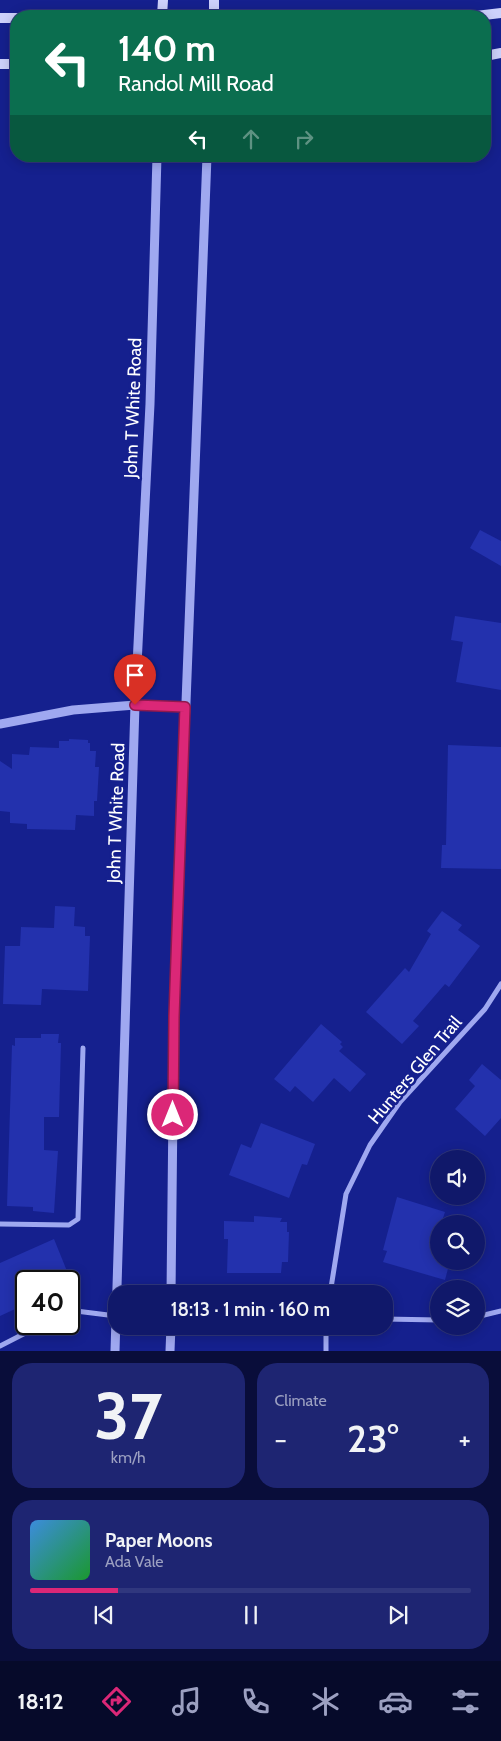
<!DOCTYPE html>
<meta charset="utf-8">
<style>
body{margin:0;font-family:Cabin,sans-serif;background:#1e2572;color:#f1f3f6;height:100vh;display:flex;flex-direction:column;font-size:19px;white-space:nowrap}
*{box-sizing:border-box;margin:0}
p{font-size:16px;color:#9ca0c1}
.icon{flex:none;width:28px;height:28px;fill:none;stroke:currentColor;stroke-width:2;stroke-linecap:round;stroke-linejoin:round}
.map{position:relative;height:1351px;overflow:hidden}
.sheet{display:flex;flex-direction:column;gap:12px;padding:12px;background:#090d3a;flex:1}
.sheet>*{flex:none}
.top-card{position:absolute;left:10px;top:10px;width:481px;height:152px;border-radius:20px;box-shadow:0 2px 12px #0003,0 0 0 1px #30377e;background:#0b6e4f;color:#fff;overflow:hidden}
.buttons{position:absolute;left:430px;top:1150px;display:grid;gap:10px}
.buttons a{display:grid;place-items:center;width:55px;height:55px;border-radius:50%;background:#10186a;box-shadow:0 2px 12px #0003,0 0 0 1px #30377e;font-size:25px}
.speed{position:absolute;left:15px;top:1270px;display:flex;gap:10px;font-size:25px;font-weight:700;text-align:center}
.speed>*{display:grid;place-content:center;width:65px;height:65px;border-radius:50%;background:#10186a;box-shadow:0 2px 12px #0003,0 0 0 1px #30377e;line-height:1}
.speed .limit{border:2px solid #111;border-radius:8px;background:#fff;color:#111}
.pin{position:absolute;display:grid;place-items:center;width:42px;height:42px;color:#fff;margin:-51px -21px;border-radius:50% 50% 50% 0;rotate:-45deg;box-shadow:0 0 5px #0007}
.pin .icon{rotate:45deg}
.me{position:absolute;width:55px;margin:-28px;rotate:0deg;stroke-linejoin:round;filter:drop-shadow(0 0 4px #0008)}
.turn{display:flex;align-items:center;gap:18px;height:105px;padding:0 25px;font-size:22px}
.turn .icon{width:65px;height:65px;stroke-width:2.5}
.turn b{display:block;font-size:35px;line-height:42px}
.lanes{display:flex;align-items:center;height:48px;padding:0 25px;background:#0003;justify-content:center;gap:25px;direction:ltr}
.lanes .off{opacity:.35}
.big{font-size:38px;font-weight:600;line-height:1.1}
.sheet .tile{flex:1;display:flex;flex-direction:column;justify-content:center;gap:8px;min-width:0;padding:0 18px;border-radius:20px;background:#1e2572}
.sheet .dial{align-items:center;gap:0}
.dial b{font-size:65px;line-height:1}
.song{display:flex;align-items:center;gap:15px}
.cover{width:60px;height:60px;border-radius:8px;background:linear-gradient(135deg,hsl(210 70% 55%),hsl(130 70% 35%))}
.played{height:5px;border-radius:2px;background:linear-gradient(90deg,#db2777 20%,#30377e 20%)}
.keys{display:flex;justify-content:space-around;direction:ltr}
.heat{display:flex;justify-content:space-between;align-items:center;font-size:28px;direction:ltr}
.sheet .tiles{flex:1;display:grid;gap:12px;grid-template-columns:1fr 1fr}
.tile:last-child{grid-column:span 2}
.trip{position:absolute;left:108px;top:1285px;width:285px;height:50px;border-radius:20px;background:#10186a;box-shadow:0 2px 12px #0003,0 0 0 1px #30377e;font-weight:600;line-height:50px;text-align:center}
.menu{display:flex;height:80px;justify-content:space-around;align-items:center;background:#060a2a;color:#9ca0c1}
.menu .icon{width:35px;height:35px}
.menu .selected{color:#db2777}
.menu b{font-size:22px;color:#f1f3f6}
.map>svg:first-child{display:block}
</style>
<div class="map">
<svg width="501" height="1351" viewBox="0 0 501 1351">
<rect width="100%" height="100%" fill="#15208e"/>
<g fill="#2331ad">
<path d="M480,530L501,541V566L470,548Z"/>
<path d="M455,616L501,623V690L456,682L463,642L451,640Z"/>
<path d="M69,739L88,740V743H90V751H96L95,767H99L97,801H94V816L76,815L75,830L27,829V824L10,823V812L0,811V761L12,769V754L29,755L30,747L59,748V741H69Z"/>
<path d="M448,745L501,747V869L441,868L442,845H446Z"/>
<path d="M55,906L75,907L74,926L85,927V936H90L88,991L42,989L41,1005L3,1004L5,946H20L21,927L54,928Z"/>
<path d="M442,911L462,925L458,930L480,946L449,987L445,984L413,1021L419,1026L402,1044L366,1012L405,968L409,972L431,934L427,931Z"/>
<path d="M321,1024L342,1042L340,1044L343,1047L339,1051L366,1074L350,1092L334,1078L313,1102L295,1086L290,1092L274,1079Z"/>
<path d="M41,1034H59L58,1043H61L59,1117H44V1150L58,1151L54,1213L33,1211V1207L7,1206L12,1045L15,1046V1038H41Z"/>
<path d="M482,1064L501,1080V1118L485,1136L455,1109L475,1086L469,1080Z"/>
<path d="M261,1123L315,1144L307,1165L302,1164L289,1198L229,1175L241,1144L251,1148Z"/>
<path d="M397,1197L445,1212L441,1224H439L432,1252L439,1254V1261H450L445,1280L383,1262L387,1251L383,1250Z"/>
<path d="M254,1216L282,1218L280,1222H287V1232H289L288,1262H282L281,1273H227L228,1239H224V1221L254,1222Z"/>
<path d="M54,1239L71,1281H26V1304L0,1316V1263Z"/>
</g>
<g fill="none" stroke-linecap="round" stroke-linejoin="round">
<g stroke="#9fa8f0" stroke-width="5">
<path d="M0,1224L69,1225L78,1219L83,1048"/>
<path d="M330,1294L346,1194L370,1145L400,1102L485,1009L501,984"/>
<path d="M69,1313L76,1311L116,1316"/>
<path d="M476,1317L501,1311"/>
<path d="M384,1319L439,1320"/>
<path d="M326,1326V1351"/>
<path d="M0,1346L43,1324"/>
</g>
<g stroke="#9fa8f0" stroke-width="9">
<path d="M0,724L73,710L135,705L185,707"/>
<path d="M171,1294L174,1015L207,156"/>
<path d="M115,1351L135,705L150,404L157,156"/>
<path d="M170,1351L171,1326"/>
</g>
<g stroke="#cdd1fb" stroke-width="10">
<path d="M162,16L163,0"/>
<path d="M214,16V0"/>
<path d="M476,16L501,13"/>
<path d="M0,18H16"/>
<path d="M485,56L501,53"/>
<path d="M0,64H16"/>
</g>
</g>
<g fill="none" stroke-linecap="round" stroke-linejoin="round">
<defs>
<path id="route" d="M135,705L185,707L174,1016L173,1115"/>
</defs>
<use href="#route" stroke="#8e194d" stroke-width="12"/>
<use href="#route" stroke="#db2777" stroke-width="9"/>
</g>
<g text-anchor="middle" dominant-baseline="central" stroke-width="5" stroke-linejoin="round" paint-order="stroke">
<g font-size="18" fill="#fff" stroke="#15208e">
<text transform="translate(133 408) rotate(-88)">John T White Road</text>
<text transform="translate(116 813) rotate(-88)">John T White Road</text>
<text transform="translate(415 1070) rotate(-50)">Hunters Glen Trail</text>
</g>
</g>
</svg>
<div class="buttons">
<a><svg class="icon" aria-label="sound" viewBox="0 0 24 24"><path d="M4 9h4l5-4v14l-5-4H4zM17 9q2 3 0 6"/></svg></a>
<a><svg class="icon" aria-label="search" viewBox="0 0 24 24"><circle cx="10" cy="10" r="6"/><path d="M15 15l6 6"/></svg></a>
<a><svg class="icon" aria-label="layers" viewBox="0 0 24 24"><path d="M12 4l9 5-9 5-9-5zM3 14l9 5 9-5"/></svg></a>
</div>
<div class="speed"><div class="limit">40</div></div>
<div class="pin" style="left:135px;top:705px;background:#d93025"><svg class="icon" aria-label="arrive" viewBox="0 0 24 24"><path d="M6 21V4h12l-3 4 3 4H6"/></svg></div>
<svg class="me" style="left:173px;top:1115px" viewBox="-20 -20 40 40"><circle r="17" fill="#db2777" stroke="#fff" stroke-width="3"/><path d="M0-11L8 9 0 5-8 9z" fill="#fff"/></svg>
<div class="trip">18:13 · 1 min · 160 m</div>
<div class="top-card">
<div class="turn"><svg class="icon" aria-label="left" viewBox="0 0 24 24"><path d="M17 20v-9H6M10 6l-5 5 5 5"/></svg><div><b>140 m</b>Randol Mill Road</div></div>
<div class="lanes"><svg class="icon" aria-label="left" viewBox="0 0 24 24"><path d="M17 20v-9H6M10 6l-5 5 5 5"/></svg><svg class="icon off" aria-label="ahead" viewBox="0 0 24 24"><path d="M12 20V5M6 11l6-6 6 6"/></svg><svg class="icon off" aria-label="right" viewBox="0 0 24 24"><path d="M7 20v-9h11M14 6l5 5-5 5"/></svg></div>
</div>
</div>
<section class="sheet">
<div class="tiles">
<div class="tile dial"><b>37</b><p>km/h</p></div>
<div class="tile"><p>Climate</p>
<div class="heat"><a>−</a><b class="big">23°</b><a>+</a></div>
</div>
<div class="tile">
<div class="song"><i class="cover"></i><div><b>Paper Moons</b><p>Ada Vale</p></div></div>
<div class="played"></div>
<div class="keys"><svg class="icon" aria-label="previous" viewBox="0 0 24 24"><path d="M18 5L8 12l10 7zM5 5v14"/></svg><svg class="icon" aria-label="pause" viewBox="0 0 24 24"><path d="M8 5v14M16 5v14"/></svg><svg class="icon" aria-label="next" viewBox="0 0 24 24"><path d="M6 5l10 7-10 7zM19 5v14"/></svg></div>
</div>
</div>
</section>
<nav class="menu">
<b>18:12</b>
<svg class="icon selected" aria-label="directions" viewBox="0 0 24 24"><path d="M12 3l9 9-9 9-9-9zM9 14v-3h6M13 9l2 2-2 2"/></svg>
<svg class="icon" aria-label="music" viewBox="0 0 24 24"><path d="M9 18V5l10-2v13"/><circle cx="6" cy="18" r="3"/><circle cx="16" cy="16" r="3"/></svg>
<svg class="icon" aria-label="phone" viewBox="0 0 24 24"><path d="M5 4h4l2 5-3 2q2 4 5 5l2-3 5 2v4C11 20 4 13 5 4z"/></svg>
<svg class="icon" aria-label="climate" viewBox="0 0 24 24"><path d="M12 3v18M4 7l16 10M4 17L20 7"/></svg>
<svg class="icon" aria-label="car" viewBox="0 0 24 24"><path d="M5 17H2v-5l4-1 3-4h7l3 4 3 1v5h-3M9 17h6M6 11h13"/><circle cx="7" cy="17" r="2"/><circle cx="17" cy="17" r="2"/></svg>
<svg class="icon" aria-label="filters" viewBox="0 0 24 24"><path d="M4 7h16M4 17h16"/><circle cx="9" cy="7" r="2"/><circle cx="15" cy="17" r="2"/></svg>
</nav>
